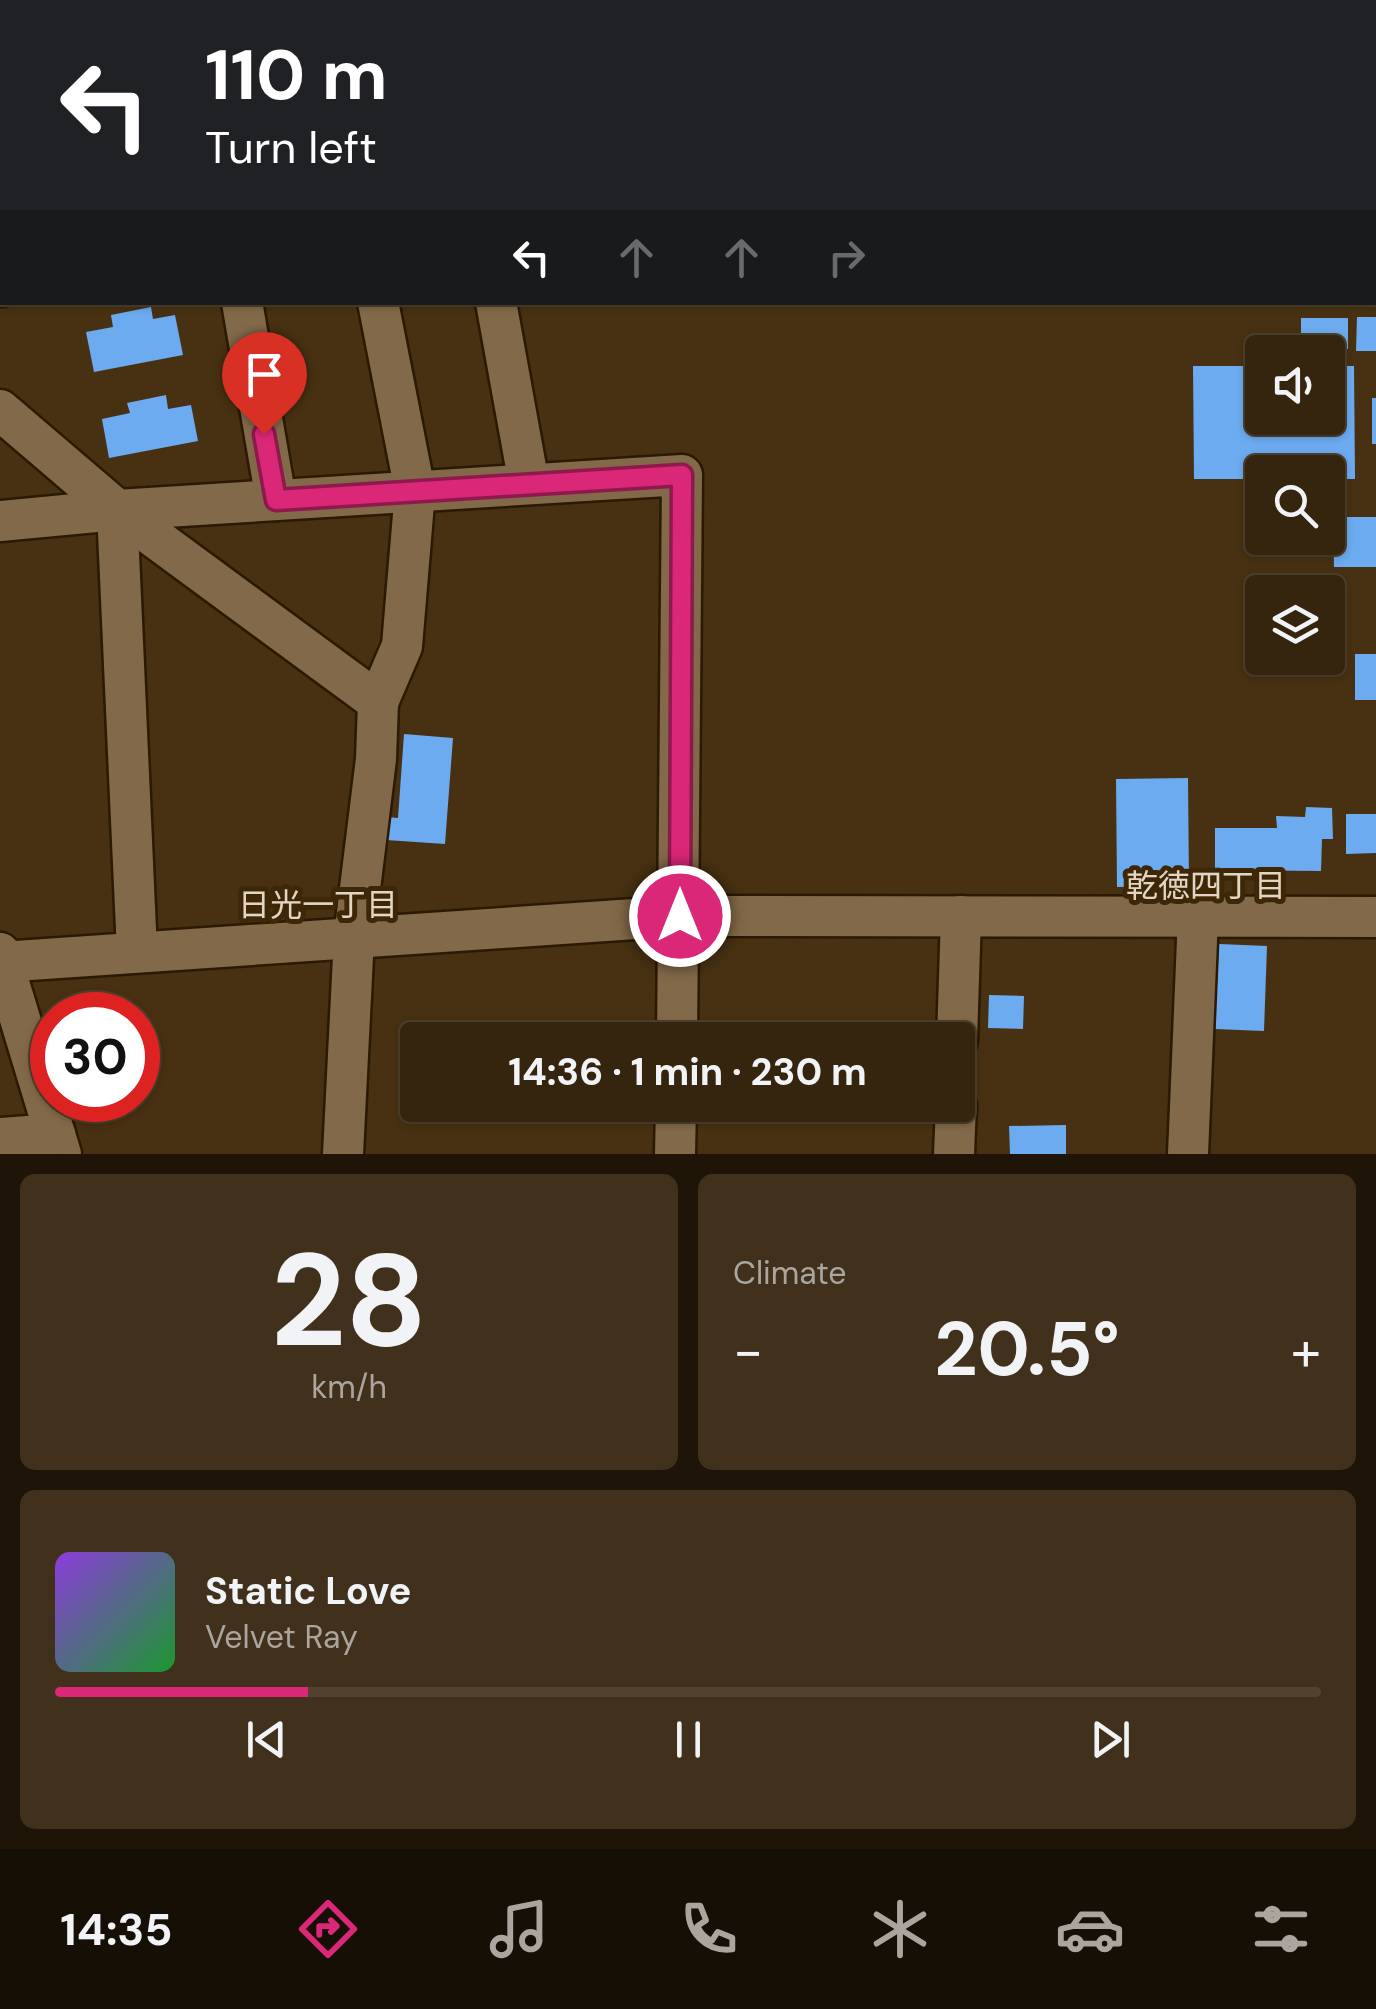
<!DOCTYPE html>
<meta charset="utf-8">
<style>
body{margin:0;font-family:"DM Sans","Noto Sans JP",sans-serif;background:#41311c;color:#f1f3f6;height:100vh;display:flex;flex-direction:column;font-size:38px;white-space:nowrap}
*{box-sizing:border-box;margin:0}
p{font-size:32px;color:#aaa59e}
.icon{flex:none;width:55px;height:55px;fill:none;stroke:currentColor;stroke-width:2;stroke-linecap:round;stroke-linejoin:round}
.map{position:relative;height:1154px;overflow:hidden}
.side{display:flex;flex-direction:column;gap:20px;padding:20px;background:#1e1408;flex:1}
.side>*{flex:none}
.top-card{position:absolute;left:0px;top:0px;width:1378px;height:305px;box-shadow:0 2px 8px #0004,0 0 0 2px #50422e;background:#202124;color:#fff;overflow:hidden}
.fabs{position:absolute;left:1245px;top:335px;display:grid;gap:20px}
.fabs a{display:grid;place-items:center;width:100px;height:100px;border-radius:10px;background:#36250e;box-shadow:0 2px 8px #0004,0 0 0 2px #50422e;font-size:50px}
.speed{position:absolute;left:30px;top:992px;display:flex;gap:20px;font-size:50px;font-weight:700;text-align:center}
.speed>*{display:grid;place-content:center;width:130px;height:130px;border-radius:50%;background:#36250e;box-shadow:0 2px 8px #0004,0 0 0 2px #50422e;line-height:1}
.speed .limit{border:15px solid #d22;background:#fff;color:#111}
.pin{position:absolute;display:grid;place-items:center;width:85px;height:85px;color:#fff;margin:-102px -42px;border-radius:50% 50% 50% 0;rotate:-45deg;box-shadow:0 0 10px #0007}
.pin .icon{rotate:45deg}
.me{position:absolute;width:110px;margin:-55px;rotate:0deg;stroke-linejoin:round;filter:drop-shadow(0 0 8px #0008)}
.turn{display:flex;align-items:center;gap:35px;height:210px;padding:0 40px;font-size:45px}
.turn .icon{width:130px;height:130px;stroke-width:2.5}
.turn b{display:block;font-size:70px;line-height:85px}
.lanes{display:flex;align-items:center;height:95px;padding:0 40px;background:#0003;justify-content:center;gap:50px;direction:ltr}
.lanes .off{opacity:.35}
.big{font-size:75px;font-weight:700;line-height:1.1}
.side .widget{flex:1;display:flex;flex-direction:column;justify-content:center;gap:15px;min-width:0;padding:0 35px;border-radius:15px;background:#41311c}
.side .dial{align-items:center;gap:0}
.dial b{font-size:130px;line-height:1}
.song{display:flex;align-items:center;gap:30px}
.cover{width:120px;height:120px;border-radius:15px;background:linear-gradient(135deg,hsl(270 70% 55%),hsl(130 70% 35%))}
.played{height:10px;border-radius:5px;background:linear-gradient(90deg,#db2777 20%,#50422e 20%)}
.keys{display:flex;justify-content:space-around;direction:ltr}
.heat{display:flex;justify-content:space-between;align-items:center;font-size:55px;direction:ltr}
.side .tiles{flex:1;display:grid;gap:20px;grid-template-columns:1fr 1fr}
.widget:last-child{grid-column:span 2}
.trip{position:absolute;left:400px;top:1022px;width:575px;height:100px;border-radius:10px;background:#36250e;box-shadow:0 2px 8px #0004,0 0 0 2px #50422e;font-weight:700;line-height:100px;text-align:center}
.menu{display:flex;height:160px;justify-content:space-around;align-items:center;background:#160f06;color:#aaa59e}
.menu .icon{width:70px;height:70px}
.menu .selected{color:#db2777}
.menu b{font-size:45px;color:#f1f3f6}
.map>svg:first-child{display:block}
</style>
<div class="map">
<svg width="1376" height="1154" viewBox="0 0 1376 1154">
<rect width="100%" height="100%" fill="#483112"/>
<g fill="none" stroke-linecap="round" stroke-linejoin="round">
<g stroke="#38094f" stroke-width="48">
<path d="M455,0L527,2"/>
<path d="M295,2L302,0"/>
<path d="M0,109L2,108"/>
<path d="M1375,180L1376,181"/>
</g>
</g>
<g fill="#6cabef">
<path d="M151,307L153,319L175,315L183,355L94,372L86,332L113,327L111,315Z"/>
<path d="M1357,317H1376V351H1356Z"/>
<rect x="1301" y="318" width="47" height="31"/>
<path d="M1193,366H1262V418H1328V366H1354L1355,479H1328V472H1262V479H1194Z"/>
<path d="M166,395L168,409L191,405L198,441L109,458L102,419L130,413L127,403Z"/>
<rect x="1372" y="398" width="4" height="46"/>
<path d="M1333,517H1376V567H1334Z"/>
<rect x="1355" y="654" width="21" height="46"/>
<path d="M404,734L453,738L445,844L386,840L387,817L398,818Z"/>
<path d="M1188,778L1189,886L1117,887L1116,779Z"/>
<path d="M1306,807L1332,808L1333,839H1322L1321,871L1215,870V828H1277L1276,816L1305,817Z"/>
<path d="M1346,814H1376V853L1346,854Z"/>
<path d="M1219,944L1267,946L1264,1031L1215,1029Z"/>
<path d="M989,995L1024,996L1023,1029L988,1028Z"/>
<path d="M1066,1125V1154H1010L1009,1126Z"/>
</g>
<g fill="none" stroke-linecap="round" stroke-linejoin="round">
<defs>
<g id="minor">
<path d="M998,0L1006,2"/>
<path d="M133,2L139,0"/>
<path d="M1131,2V0"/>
<path d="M0,51L2,50"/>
<path d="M1375,114L1376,113"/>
<path d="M0,163L2,162"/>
<path d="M1375,222H1376"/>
<path d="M0,286H2"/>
<path d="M242,302L276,500"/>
<path d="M496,302L529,484"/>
<path d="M0,410L117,510L378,702L376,759L354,937L343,1154"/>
<path d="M117,510L137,952"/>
<path d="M0,521L117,510L682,475L677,1040"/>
<path d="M378,702L402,646L415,491L378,302"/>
<path d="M0,953L61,1154"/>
<path d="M0,962L679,916L1376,917"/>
<path d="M957,1040L961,916"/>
<path d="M0,1138L55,1134"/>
<path d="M675,1154L676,1105"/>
<path d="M954,1154L956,1105"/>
<path d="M1188,1154L1198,916"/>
</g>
</defs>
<use href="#minor" stroke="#2a1903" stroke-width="45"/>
<use href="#minor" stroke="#826949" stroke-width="40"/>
</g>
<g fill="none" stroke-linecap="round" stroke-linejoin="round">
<defs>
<path id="route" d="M264,434L276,500L682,475L680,916"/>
</defs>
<use href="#route" stroke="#8e194d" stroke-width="25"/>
<use href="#route" stroke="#db2777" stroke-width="18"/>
</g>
<g text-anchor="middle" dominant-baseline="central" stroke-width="10" stroke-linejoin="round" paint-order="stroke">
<g font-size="32" fill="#e3d5c4" stroke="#3d2707">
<text x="1206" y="886">乾徳四丁目</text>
<text x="318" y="905">日光一丁目</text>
</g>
</g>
</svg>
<div class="fabs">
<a><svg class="icon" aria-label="sound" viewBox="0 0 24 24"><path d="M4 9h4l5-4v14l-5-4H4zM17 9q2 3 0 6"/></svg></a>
<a><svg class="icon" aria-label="search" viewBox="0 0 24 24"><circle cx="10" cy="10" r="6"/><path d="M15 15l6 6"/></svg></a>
<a><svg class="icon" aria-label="layers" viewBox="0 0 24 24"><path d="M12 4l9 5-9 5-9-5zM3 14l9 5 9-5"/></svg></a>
</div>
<div class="speed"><div class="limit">30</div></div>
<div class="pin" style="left:264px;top:434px;background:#d93025"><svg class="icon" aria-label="arrive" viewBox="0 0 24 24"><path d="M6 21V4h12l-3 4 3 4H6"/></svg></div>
<svg class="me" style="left:680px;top:916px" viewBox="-20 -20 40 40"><circle r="17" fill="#db2777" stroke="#fff" stroke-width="3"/><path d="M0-11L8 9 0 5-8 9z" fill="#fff"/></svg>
<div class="trip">14:36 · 1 min · 230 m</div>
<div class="top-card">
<div class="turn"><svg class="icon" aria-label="left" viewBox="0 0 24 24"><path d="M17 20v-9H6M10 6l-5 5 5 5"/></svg><div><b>110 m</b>Turn left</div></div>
<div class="lanes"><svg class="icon" aria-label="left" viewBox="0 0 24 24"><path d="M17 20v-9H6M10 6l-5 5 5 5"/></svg><svg class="icon off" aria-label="ahead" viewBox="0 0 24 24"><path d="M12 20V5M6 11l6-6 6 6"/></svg><svg class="icon off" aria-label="ahead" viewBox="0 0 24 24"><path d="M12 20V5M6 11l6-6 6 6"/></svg><svg class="icon off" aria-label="right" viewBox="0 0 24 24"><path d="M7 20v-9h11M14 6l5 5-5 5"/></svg></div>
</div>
</div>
<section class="side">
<div class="tiles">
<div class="widget dial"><b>28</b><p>km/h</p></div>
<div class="widget"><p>Climate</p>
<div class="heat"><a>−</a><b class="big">20.5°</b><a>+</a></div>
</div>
<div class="widget">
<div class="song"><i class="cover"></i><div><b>Static Love</b><p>Velvet Ray</p></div></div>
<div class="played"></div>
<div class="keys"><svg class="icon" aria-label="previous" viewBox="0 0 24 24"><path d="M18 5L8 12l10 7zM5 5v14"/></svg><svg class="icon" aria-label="pause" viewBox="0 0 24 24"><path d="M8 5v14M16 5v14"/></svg><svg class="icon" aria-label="next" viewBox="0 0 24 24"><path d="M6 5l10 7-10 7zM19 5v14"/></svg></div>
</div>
</div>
</section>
<nav class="menu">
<b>14:35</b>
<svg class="icon selected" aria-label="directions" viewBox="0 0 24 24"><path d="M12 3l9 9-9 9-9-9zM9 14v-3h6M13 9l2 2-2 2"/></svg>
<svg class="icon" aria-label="music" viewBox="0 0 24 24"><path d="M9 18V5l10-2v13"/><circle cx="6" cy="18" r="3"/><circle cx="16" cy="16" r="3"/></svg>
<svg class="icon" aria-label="phone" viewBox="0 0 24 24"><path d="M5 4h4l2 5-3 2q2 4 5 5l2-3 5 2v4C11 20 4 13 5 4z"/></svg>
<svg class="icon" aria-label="climate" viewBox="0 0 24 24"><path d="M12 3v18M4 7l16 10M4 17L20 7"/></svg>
<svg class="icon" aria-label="car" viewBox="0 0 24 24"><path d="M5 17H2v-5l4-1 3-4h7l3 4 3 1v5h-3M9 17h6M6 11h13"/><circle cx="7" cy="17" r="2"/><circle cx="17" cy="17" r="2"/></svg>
<svg class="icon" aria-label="filters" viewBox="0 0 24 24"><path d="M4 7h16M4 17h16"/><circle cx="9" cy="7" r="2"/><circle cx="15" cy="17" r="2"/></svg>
</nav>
